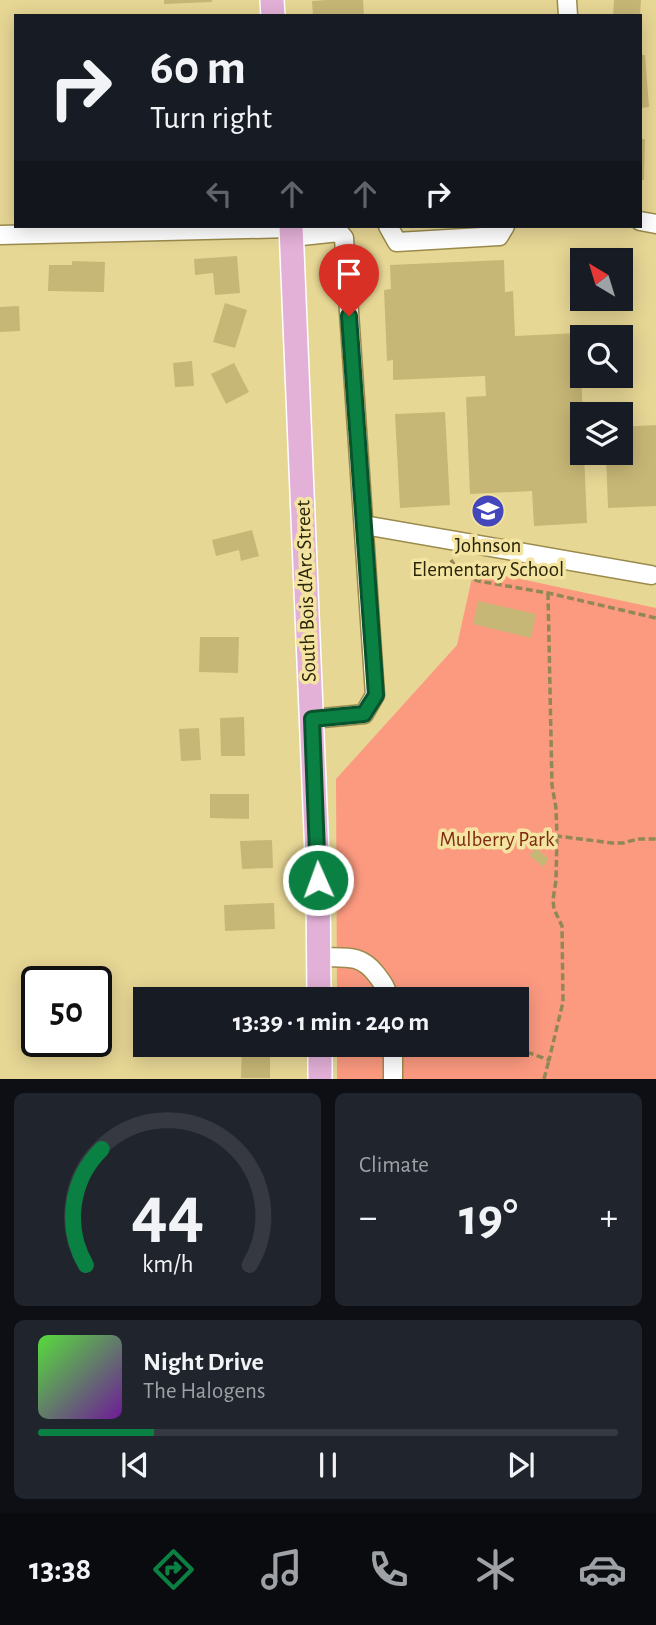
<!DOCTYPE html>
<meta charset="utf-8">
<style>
body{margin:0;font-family:"Alegreya Sans",sans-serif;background:#20242c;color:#f1f3f6;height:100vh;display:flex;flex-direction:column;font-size:26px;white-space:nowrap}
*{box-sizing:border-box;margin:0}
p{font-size:23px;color:#9ea1a6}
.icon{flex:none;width:38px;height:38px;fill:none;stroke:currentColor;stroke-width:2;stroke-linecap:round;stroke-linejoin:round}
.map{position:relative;height:1079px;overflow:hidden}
.drawer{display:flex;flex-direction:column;gap:14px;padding:14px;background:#0d0f14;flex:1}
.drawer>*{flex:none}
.guide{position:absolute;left:14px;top:14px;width:628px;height:214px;border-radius:0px;box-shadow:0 4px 18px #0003;background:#171b24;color:#f1f3f6;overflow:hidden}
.needle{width:46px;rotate:322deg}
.tools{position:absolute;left:570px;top:248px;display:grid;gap:14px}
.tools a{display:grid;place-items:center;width:63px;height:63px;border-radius:0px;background:#171b24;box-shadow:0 4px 18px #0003;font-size:35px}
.speed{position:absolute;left:21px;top:966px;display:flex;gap:14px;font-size:35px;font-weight:700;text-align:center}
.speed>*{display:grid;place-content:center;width:91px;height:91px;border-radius:50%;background:#171b24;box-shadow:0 4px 18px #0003;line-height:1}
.speed .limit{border:4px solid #111;border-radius:10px;background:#fff;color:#111}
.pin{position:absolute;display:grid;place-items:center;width:60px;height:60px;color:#fff;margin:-72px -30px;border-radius:50% 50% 50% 0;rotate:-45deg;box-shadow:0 0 7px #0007}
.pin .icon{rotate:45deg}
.me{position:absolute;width:77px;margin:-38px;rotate:358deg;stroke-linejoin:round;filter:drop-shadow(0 0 5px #0008)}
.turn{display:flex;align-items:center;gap:24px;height:147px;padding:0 21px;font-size:32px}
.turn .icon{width:91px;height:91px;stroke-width:2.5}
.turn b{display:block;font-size:49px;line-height:60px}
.lanes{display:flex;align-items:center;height:66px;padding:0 21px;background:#0003;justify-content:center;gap:35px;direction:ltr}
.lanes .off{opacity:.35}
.big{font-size:52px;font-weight:700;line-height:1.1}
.drawer .widget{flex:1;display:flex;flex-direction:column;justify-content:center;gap:10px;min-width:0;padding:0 24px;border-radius:10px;background:#20242c}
.drawer .dial{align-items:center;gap:0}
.dial svg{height:182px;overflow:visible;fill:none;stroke:#363941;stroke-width:7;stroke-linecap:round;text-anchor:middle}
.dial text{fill:#f1f3f6;stroke:none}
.song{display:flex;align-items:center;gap:21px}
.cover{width:84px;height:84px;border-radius:10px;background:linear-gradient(135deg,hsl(110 70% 55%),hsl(280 70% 35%))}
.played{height:7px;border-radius:4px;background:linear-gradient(90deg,#0b8043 20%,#363941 20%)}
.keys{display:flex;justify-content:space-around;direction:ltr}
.heat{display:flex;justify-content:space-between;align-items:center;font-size:38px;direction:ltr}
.drawer .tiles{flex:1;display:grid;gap:14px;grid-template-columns:1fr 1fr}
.widget:last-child{grid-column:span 2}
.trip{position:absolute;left:133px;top:987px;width:396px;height:70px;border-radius:0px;background:#171b24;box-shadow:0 4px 18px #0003;font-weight:700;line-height:70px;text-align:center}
.tabs{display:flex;height:112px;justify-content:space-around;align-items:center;background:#090b0e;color:#9ea1a6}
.tabs .icon{width:49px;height:49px}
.tabs .selected{color:#0b8043}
.tabs b{font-size:32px;color:#f1f3f6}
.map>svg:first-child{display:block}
</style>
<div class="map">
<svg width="656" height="1079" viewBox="0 0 656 1079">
<rect width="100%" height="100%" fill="#e7d795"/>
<path fill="#fc9a80" d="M474,569L656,608V1079H337V1045H516V999H337L336,779L457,645Z"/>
<g fill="#c7b776">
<path d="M164,0H212V2L164,4Z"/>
<path d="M327,0H363L364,16H313L312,1Z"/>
<path d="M614,0H641L640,16H613Z"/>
<path d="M640,55H645L649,107L640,108Z"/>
<path d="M640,139H645L644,180H640Z"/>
<path d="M237,256L240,293L215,295L213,273L195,275L194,259Z"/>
<path d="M504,260L505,292L513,291L515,336L579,333L583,415V453H584L587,523L534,526L532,491L470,494L466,397L486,396L485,376L393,380V360L387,361L384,290L391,289L390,265Z"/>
<path d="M72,261L105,262L104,292L48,291L49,265H72Z"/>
<path d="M225,303L247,310L235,348L213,342Z"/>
<path d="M19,306L20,331L0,332V307Z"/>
<path d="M192,361L194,386L175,387L173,363Z"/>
<path d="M234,363L249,392L226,404L211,374Z"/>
<path d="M445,412L450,505L400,508L395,414Z"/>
<path d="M656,425V506L608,508L606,453H621V427Z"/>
<path d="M252,530L259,556L241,561L239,550L216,556L212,540Z"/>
<path d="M478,601L536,614L531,638L473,624Z"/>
<path d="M200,637H239L238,673L199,672Z"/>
<path d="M244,717L245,756H221L220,718Z"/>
<path d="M199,728L201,760L181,761L179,729Z"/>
<path d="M210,794H249V819L210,818Z"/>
<path d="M272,840L273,868L242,869L240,841Z"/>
<path d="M536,848L549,859L543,867L529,855Z"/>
<path d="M274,903L275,929L225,931L224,905Z"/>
<path d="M242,987L267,988L266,999H241Z"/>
<path d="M242,1045H270V1078H241Z"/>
</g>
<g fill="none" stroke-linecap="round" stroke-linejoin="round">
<defs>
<g id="minor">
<path d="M567,0L568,16"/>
<path d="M640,221L656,224"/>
<path d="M388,226L397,242L499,236L505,226"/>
<path d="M0,235L291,228"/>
<path d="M292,237L339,232L344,238L375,695L364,714L312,719"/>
<path d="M364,525L651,575"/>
<path d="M319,957C344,958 360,953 376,974C383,983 387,989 389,999"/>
<path d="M393,1045V1079"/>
</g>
<g id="major">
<path d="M272,0L273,16"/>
<path d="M291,226L318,880L319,999"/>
<path d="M320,1045V1079"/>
</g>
</defs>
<use href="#minor" stroke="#9b8b4c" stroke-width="21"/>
<use href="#major" stroke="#fff" stroke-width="26"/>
<g stroke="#928756" stroke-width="3.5" stroke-dasharray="7 3.5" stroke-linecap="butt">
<path d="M451,560L459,572L478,581L548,593L656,618"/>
<path d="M548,593L552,785L556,808L557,836L612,843H623L638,839H656"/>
<path d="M507,1045L549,1060L563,1002L562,926L554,909L553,900L556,880L557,836"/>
<path d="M544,1079L549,1060"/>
</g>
<use href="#minor" stroke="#fff" stroke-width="18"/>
<use href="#major" stroke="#e3b0d7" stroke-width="23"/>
</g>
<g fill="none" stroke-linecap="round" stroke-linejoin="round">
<defs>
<path id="route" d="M318,880L312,719L364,714L376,695L349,316"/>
</defs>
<use href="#route" stroke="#07532c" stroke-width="18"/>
<use href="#route" stroke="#0b8043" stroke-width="12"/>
</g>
<defs>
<symbol id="school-disc" viewBox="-11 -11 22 22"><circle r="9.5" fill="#4446bb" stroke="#f4e4a1"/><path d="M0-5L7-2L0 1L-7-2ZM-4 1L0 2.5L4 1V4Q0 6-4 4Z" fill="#fff"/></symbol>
</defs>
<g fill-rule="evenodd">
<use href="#school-disc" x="469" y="492" width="38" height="38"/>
</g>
<g text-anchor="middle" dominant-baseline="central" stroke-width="7" stroke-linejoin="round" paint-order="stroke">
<g font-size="21" fill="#2b250a" stroke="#f4e4a1">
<text x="488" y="545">Johnson<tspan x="488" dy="24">Elementary School</tspan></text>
</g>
<g font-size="21" fill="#2b250a" stroke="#f4e4a1">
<text transform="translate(306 591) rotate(-92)">South Bois d'Arc Street</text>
</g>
<g font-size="21" fill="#7f2a11" stroke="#f4e4a1">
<text x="497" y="839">Mulberry Park</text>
</g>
</g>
</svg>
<div class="tools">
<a><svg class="needle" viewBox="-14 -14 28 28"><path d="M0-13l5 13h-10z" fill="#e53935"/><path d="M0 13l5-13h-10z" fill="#9ea1a6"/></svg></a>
<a><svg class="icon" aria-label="search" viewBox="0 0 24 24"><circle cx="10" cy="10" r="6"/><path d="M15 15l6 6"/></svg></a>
<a><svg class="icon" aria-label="layers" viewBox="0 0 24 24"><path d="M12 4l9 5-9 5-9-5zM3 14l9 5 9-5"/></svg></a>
</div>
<div class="speed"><div class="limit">50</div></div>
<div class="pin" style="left:349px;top:316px;background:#d93025"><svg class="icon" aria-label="arrive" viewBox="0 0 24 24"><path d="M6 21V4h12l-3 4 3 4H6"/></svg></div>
<svg class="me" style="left:318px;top:880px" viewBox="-20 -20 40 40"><circle r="17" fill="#0b8043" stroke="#fff" stroke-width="3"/><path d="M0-11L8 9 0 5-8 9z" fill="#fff"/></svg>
<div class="trip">13:39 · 1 min · 240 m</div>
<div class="guide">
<div class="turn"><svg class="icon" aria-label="right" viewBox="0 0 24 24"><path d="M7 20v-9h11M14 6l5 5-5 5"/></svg><div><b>60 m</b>Turn right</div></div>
<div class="lanes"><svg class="icon off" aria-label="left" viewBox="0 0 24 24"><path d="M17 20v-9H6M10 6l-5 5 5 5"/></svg><svg class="icon off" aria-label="ahead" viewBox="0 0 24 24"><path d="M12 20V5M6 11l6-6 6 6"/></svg><svg class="icon off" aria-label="ahead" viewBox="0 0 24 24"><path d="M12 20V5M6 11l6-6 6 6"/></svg><svg class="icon" aria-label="right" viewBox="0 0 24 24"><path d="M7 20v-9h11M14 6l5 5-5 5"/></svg></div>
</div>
</div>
<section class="drawer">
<div class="tiles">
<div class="widget dial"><svg viewBox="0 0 100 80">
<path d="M14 69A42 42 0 1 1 86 69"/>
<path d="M14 69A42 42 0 0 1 21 18" stroke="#0b8043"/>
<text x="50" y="56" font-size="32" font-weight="700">44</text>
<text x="50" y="72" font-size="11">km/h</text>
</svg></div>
<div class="widget"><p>Climate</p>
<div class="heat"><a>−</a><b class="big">19°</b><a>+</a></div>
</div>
<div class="widget">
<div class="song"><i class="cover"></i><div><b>Night Drive</b><p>The Halogens</p></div></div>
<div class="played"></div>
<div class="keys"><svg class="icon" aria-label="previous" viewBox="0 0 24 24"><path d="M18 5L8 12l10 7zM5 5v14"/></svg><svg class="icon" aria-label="pause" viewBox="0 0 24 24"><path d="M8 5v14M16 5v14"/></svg><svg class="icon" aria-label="next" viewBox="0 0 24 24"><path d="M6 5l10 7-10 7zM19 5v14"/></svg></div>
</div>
</div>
</section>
<nav class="tabs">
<b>13:38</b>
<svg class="icon selected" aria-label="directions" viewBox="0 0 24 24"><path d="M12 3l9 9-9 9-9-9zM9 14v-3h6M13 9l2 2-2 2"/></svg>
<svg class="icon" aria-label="music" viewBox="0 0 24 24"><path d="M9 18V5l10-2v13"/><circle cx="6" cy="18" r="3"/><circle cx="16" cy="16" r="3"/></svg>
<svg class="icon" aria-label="phone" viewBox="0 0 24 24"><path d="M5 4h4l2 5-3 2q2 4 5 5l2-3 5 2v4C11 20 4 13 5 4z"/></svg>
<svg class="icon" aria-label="climate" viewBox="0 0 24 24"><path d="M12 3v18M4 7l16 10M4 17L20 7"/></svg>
<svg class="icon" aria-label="car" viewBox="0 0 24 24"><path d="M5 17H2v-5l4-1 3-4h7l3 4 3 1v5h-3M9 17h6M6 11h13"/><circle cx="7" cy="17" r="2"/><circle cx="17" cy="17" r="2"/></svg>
</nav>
